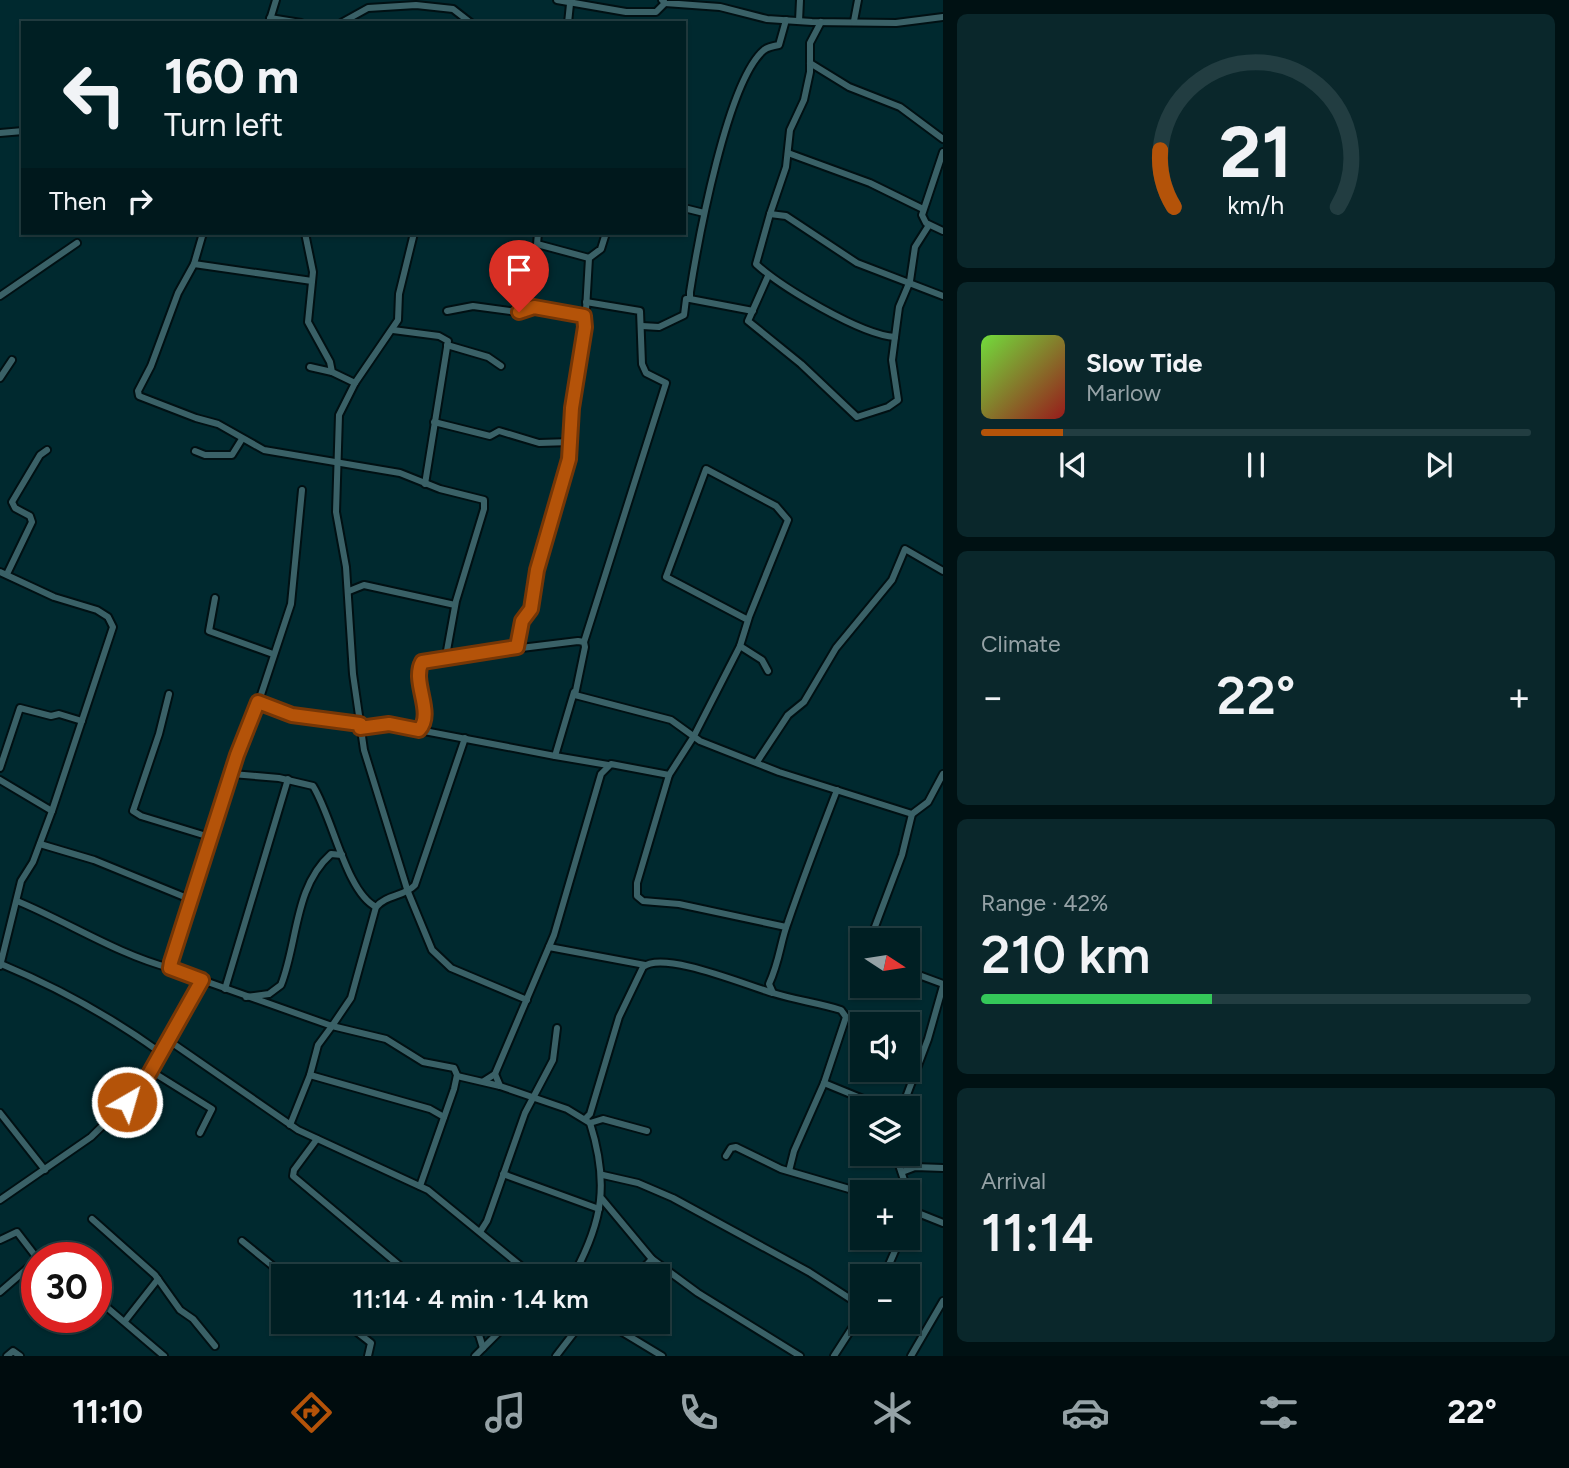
<!DOCTYPE html>
<meta charset="utf-8">
<style>
body{margin:0;font-family:Figtree,sans-serif;background:#0a272b;color:#f1f3f6;height:100vh;display:flex;flex-direction:column;font-size:26px;white-space:nowrap}
*{box-sizing:border-box;margin:0}
p{font-size:23px;color:#95a2a6}
.icon{flex:none;width:38px;height:38px;fill:none;stroke:currentColor;stroke-width:2;stroke-linecap:round;stroke-linejoin:round}
.map{position:relative;flex:1;overflow:hidden}
.details{display:flex;flex-direction:column;gap:14px;padding:14px;background:#001113;width:626px}
.details>*{flex:none}
.guide{position:absolute;left:21px;top:21px;width:665px;height:214px;border-radius:0px;box-shadow:0 2px 5px #0004,0 0 0 2px #223d41;background:#001f23;color:#f1f3f6;overflow:hidden}
.needle{width:46px;rotate:102deg}
.tools{position:absolute;left:850px;top:928px;display:grid;gap:14px}
.tools a{display:grid;place-items:center;width:70px;height:70px;border-radius:0px;background:#001f23;box-shadow:0 2px 5px #0004,0 0 0 2px #223d41;font-size:35px}
.speed{position:absolute;left:21px;top:1242px;display:flex;gap:14px;font-size:35px;font-weight:700;text-align:center}
.speed>*{display:grid;place-content:center;width:91px;height:91px;border-radius:50%;background:#001f23;box-shadow:0 2px 5px #0004,0 0 0 2px #223d41;line-height:1}
.speed .limit{border:10px solid #d22;background:#fff;color:#111}
.pin{position:absolute;display:grid;place-items:center;width:60px;height:60px;color:#fff;margin:-72px -30px;border-radius:50% 50% 50% 0;rotate:-45deg;box-shadow:0 0 7px #0007}
.pin .icon{rotate:45deg}
.me{position:absolute;width:77px;margin:-38px;rotate:38deg;stroke-linejoin:round;filter:drop-shadow(0 0 5px #0008)}
.turn{display:flex;align-items:center;gap:24px;height:147px;padding:0 28px;font-size:32px}
.turn .icon{width:91px;height:91px;stroke-width:2.5}
.turn b{display:block;font-size:49px;line-height:60px}
.then{display:flex;align-items:center;height:66px;padding:0 28px;background:#0003;gap:14px;font-size:26px}
.big{font-size:52px;font-weight:600;line-height:1.1}
.details .card{flex:1;display:flex;flex-direction:column;justify-content:center;gap:10px;min-width:0;padding:0 24px;border-radius:10px;background:#0a272b}
.details .dial{align-items:center;gap:0}
.dial svg{height:182px;overflow:visible;fill:none;stroke:#223d41;stroke-width:7;stroke-linecap:round;text-anchor:middle}
.dial text{fill:#f1f3f6;stroke:none}
.song{display:flex;align-items:center;gap:21px}
.cover{width:84px;height:84px;border-radius:10px;background:linear-gradient(135deg,hsl(100 70% 55%),hsl(0 70% 35%))}
.played{height:7px;border-radius:4px;background:linear-gradient(90deg,#b45309 15%,#223d41 15%)}
.keys{display:flex;justify-content:space-around;direction:ltr}
.heat{display:flex;justify-content:space-between;align-items:center;font-size:38px;direction:ltr}
.charge{height:10px;border-radius:5px;background:linear-gradient(90deg,#34c759 42%,#223d41 0)}
.trip{position:absolute;left:271px;top:1264px;width:399px;height:70px;border-radius:0px;background:#001f23;box-shadow:0 2px 5px #0004,0 0 0 2px #223d41;font-weight:600;line-height:70px;text-align:center}
.tabs{display:flex;height:112px;justify-content:space-around;align-items:center;background:#000c0e;color:#95a2a6}
.tabs .icon{width:49px;height:49px}
.tabs .selected{color:#b45309}
.tabs b{font-size:32px;color:#f1f3f6}
main{display:flex;flex:1;min-height:0}
.map>svg:first-child{display:block}
</style>
<main>
<div class="map">
<svg width="943" height="1356" viewBox="0 0 943 1356">
<rect width="100%" height="100%" fill="#00292f"/>
<g fill="none" stroke-linecap="round" stroke-linejoin="round">
<defs>
<g id="minor">
<path d="M557,0L626,12H656L665,3"/>
<path d="M662,0L665,3L720,7L767,19L812,22L896,23L943,17"/>
<path d="M270,18L301,23"/>
<path d="M799,21L800,0"/>
<path d="M854,21L858,0"/>
<path d="M821,22L810,43V72L804,100L790,130L786,167L770,214L786,216L857,263L943,296"/>
<path d="M269,23L276,0"/>
<path d="M341,23L368,8L416,5L453,9L471,23"/>
<path d="M568,23L570,4"/>
<path d="M810,63L849,87L900,107L943,139"/>
<path d="M0,133L23,131"/>
<path d="M943,152L922,215L926,223L943,231"/>
<path d="M788,153L870,183L923,209"/>
<path d="M684,208L704,213"/>
<path d="M770,214L756,264C781,287 861,335 895,337L899,307L910,281L915,247L929,225"/>
<path d="M203,233L194,264L178,293L151,366L138,391L139,396L196,418L218,424L264,450L400,473L440,489L484,500V509L456,601L446,656"/>
<path d="M305,233L313,272L308,322L330,362L332,372L355,383L339,415L336,512L346,567L353,674L364,750L408,892L432,950L451,968L527,1000"/>
<path d="M538,233L537,244L589,258"/>
<path d="M194,264L312,281"/>
<path d="M768,276L748,321L801,364L857,417L888,407L898,400L892,360L895,337"/>
<path d="M0,296L77,243"/>
<path d="M447,311L473,306L518,312L534,307L584,316"/>
<path d="M753,311L690,299V292C698,241 727,81 764,50C768,47 773,46 779,45L786,20"/>
<path d="M642,326L659,327L684,315L686,299H689"/>
<path d="M393,330L439,336L448,341L425,484"/>
<path d="M447,345L488,357L501,366"/>
<path d="M310,367L332,372"/>
<path d="M0,378L12,360"/>
<path d="M355,383L398,320L399,294L414,233"/>
<path d="M434,422L490,436L499,431L539,443L571,442"/>
<path d="M195,451L205,455H232L242,439"/>
<path d="M0,572L54,597L97,610L108,617L113,627L52,811L33,862L21,881L0,966"/>
<path d="M7,574L32,522L30,516L15,508L12,502L40,455L47,450"/>
<path d="M349,591L364,585L455,605"/>
<path d="M215,598L209,631L273,654"/>
<path d="M748,620L666,577L706,469L776,506L788,520L749,617L740,646L694,736L669,775L637,883V896L643,901L679,904L786,927"/>
<path d="M584,642L666,383L646,373L642,364L640,311L586,302"/>
<path d="M740,646L762,660L768,671"/>
<path d="M517,647L522,620L531,609L537,570L569,459L572,408L585,327L589,258L601,249L606,233"/>
<path d="M169,694L159,734L133,811L141,816L213,838"/>
<path d="M258,702L292,715L360,724"/>
<path d="M360,728L389,724L421,728C430,708 407,677 424,660L578,641L584,642L585,647L575,695L671,720L700,741L779,772L912,814L928,802L943,774"/>
<path d="M419,730L555,756L574,692"/>
<path d="M555,756L608,765"/>
<path d="M757,762L788,715L804,702L836,648L892,580L905,549L943,571"/>
<path d="M0,768L20,708L51,716L59,714L82,721"/>
<path d="M232,774L279,778L313,786C333,818 346,892 376,907"/>
<path d="M0,780L52,811"/>
<path d="M40,844L94,860L192,900"/>
<path d="M17,901C68,922 117,954 170,968"/>
<path d="M870,940L902,855L912,814"/>
<path d="M549,947L645,965"/>
<path d="M1,964C59,988 110,1016 161,1053"/>
<path d="M908,971L943,984"/>
<path d="M202,980L332,1026L351,998L376,907C387,894 404,897 415,885L465,738"/>
<path d="M225,989L288,779"/>
<path d="M773,993L769,984C780,960 780,943 788,922C803,878 820,834 837,790"/>
<path d="M246,997L269,994L281,985C298,942 294,887 331,854L342,855"/>
<path d="M168,1040L298,1130L428,1190L533,1276"/>
<path d="M151,1071L212,1109L200,1133"/>
<path d="M495,1074L500,1086L567,1109L590,1123C609,1183 603,1221 573,1276"/>
<path d="M310,1075L318,1045L332,1026L386,1039L423,1062L454,1068L457,1075L454,1089L420,1186"/>
<path d="M457,1076L500,1086"/>
<path d="M484,1081L495,1074L554,935L601,774L611,764L669,775"/>
<path d="M824,1083L863,1099"/>
<path d="M902,1108L928,1039L943,986"/>
<path d="M0,1113L45,1170"/>
<path d="M586,1118L590,1114L619,1017L643,967C663,950 748,986 773,993C795,1000 819,1003 841,1010L846,1017L824,1083L794,1151L789,1171"/>
<path d="M590,1123L603,1119L647,1131"/>
<path d="M290,1125L310,1075L430,1109L444,1117"/>
<path d="M317,1139L294,1170L293,1176L412,1276"/>
<path d="M895,1153L908,1192"/>
<path d="M726,1156L731,1148L736,1147L781,1169L863,1193"/>
<path d="M902,1172L915,1167L943,1168"/>
<path d="M503,1174L599,1209"/>
<path d="M603,1175L638,1183L673,1198L809,1272L863,1307"/>
<path d="M908,1197V1209"/>
<path d="M602,1199L652,1259L698,1293L800,1356"/>
<path d="M0,1200L91,1137L137,1092L202,980L170,968L171,962L237,755L250,728L291,604L302,490"/>
<path d="M908,1209L943,1223"/>
<path d="M92,1219L155,1275L180,1310L193,1319L215,1346"/>
<path d="M480,1232L487,1221L525,1113L553,1060L557,1028"/>
<path d="M0,1240L17,1232L37,1258"/>
<path d="M242,1241L285,1276"/>
<path d="M637,1275L652,1259"/>
<path d="M884,1276L901,1237"/>
<path d="M0,1292L37,1260"/>
<path d="M96,1298L164,1356"/>
<path d="M125,1321L158,1279"/>
<path d="M343,1321L371,1343L368,1356"/>
<path d="M466,1321L479,1335L483,1348"/>
<path d="M604,1321L662,1356"/>
<path d="M7,1356L13,1351L20,1356"/>
<path d="M475,1356L510,1321"/>
<path d="M556,1356L583,1321"/>
<path d="M834,1356L863,1311"/>
<path d="M911,1356L943,1301"/>
</g>
</defs>
<use href="#minor" stroke="#001013" stroke-width="10"/>
<use href="#minor" stroke="#3a6167" stroke-width="6"/>
</g>
<g fill="none" stroke-linecap="round" stroke-linejoin="round">
<defs>
<path id="route" d="M127,1102L144,1083L202,980L170,968L171,962L237,755L258,702L292,715L360,724V728L389,724L419,730C435,713 411,682 422,662L517,647L522,621L531,609L537,570L569,459L572,408L585,327L584,316L534,307L519,312"/>
</defs>
<use href="#route" stroke="#753606" stroke-width="18"/>
<use href="#route" stroke="#b45309" stroke-width="12"/>
</g>
</svg>
<div class="tools">
<a><svg class="needle" viewBox="-14 -14 28 28"><path d="M0-13l5 13h-10z" fill="#e53935"/><path d="M0 13l5-13h-10z" fill="#95a2a6"/></svg></a>
<a><svg class="icon" aria-label="sound" viewBox="0 0 24 24"><path d="M4 9h4l5-4v14l-5-4H4zM17 9q2 3 0 6"/></svg></a>
<a><svg class="icon" aria-label="layers" viewBox="0 0 24 24"><path d="M12 4l9 5-9 5-9-5zM3 14l9 5 9-5"/></svg></a>
<a>+</a>
<a>−</a>
</div>
<div class="speed"><div class="limit">30</div></div>
<div class="pin" style="left:519px;top:312px;background:#d93025"><svg class="icon" aria-label="arrive" viewBox="0 0 24 24"><path d="M6 21V4h12l-3 4 3 4H6"/></svg></div>
<svg class="me" style="left:127px;top:1102px" viewBox="-20 -20 40 40"><circle r="17" fill="#b45309" stroke="#fff" stroke-width="3"/><path d="M0-11L8 9 0 5-8 9z" fill="#fff"/></svg>
<div class="trip">11:14 · 4 min · 1.4 km</div>
<div class="guide">
<div class="turn"><svg class="icon" aria-label="left" viewBox="0 0 24 24"><path d="M17 20v-9H6M10 6l-5 5 5 5"/></svg><div><b>160 m</b>Turn left</div></div>
<div class="then">Then<svg class="icon" aria-label="right" viewBox="0 0 24 24"><path d="M7 20v-9h11M14 6l5 5-5 5"/></svg></div>
</div>
</div>
<section class="details">
<div class="card dial"><svg viewBox="0 0 100 80">
<path d="M14 69A42 42 0 1 1 86 69"/>
<path d="M14 69A42 42 0 0 1 8 44" stroke="#b45309"/>
<text x="50" y="56" font-size="32" font-weight="700">21</text>
<text x="50" y="72" font-size="11">km/h</text>
</svg></div>
<div class="card">
<div class="song"><i class="cover"></i><div><b>Slow Tide</b><p>Marlow</p></div></div>
<div class="played"></div>
<div class="keys"><svg class="icon" aria-label="previous" viewBox="0 0 24 24"><path d="M18 5L8 12l10 7zM5 5v14"/></svg><svg class="icon" aria-label="pause" viewBox="0 0 24 24"><path d="M8 5v14M16 5v14"/></svg><svg class="icon" aria-label="next" viewBox="0 0 24 24"><path d="M6 5l10 7-10 7zM19 5v14"/></svg></div>
</div>
<div class="card"><p>Climate</p>
<div class="heat"><a>−</a><b class="big">22°</b><a>+</a></div>
</div>
<div class="card"><p>Range · 42%</p><b class="big">210 km</b><div class="charge"></div></div>
<div class="card"><p>Arrival</p><b class="big">11:14</b></div>
</section>
</main>
<nav class="tabs">
<b>11:10</b>
<svg class="icon selected" aria-label="directions" viewBox="0 0 24 24"><path d="M12 3l9 9-9 9-9-9zM9 14v-3h6M13 9l2 2-2 2"/></svg>
<svg class="icon" aria-label="music" viewBox="0 0 24 24"><path d="M9 18V5l10-2v13"/><circle cx="6" cy="18" r="3"/><circle cx="16" cy="16" r="3"/></svg>
<svg class="icon" aria-label="phone" viewBox="0 0 24 24"><path d="M5 4h4l2 5-3 2q2 4 5 5l2-3 5 2v4C11 20 4 13 5 4z"/></svg>
<svg class="icon" aria-label="climate" viewBox="0 0 24 24"><path d="M12 3v18M4 7l16 10M4 17L20 7"/></svg>
<svg class="icon" aria-label="car" viewBox="0 0 24 24"><path d="M5 17H2v-5l4-1 3-4h7l3 4 3 1v5h-3M9 17h6M6 11h13"/><circle cx="7" cy="17" r="2"/><circle cx="17" cy="17" r="2"/></svg>
<svg class="icon" aria-label="filters" viewBox="0 0 24 24"><path d="M4 7h16M4 17h16"/><circle cx="9" cy="7" r="2"/><circle cx="15" cy="17" r="2"/></svg>
<b>22°</b>
</nav>
